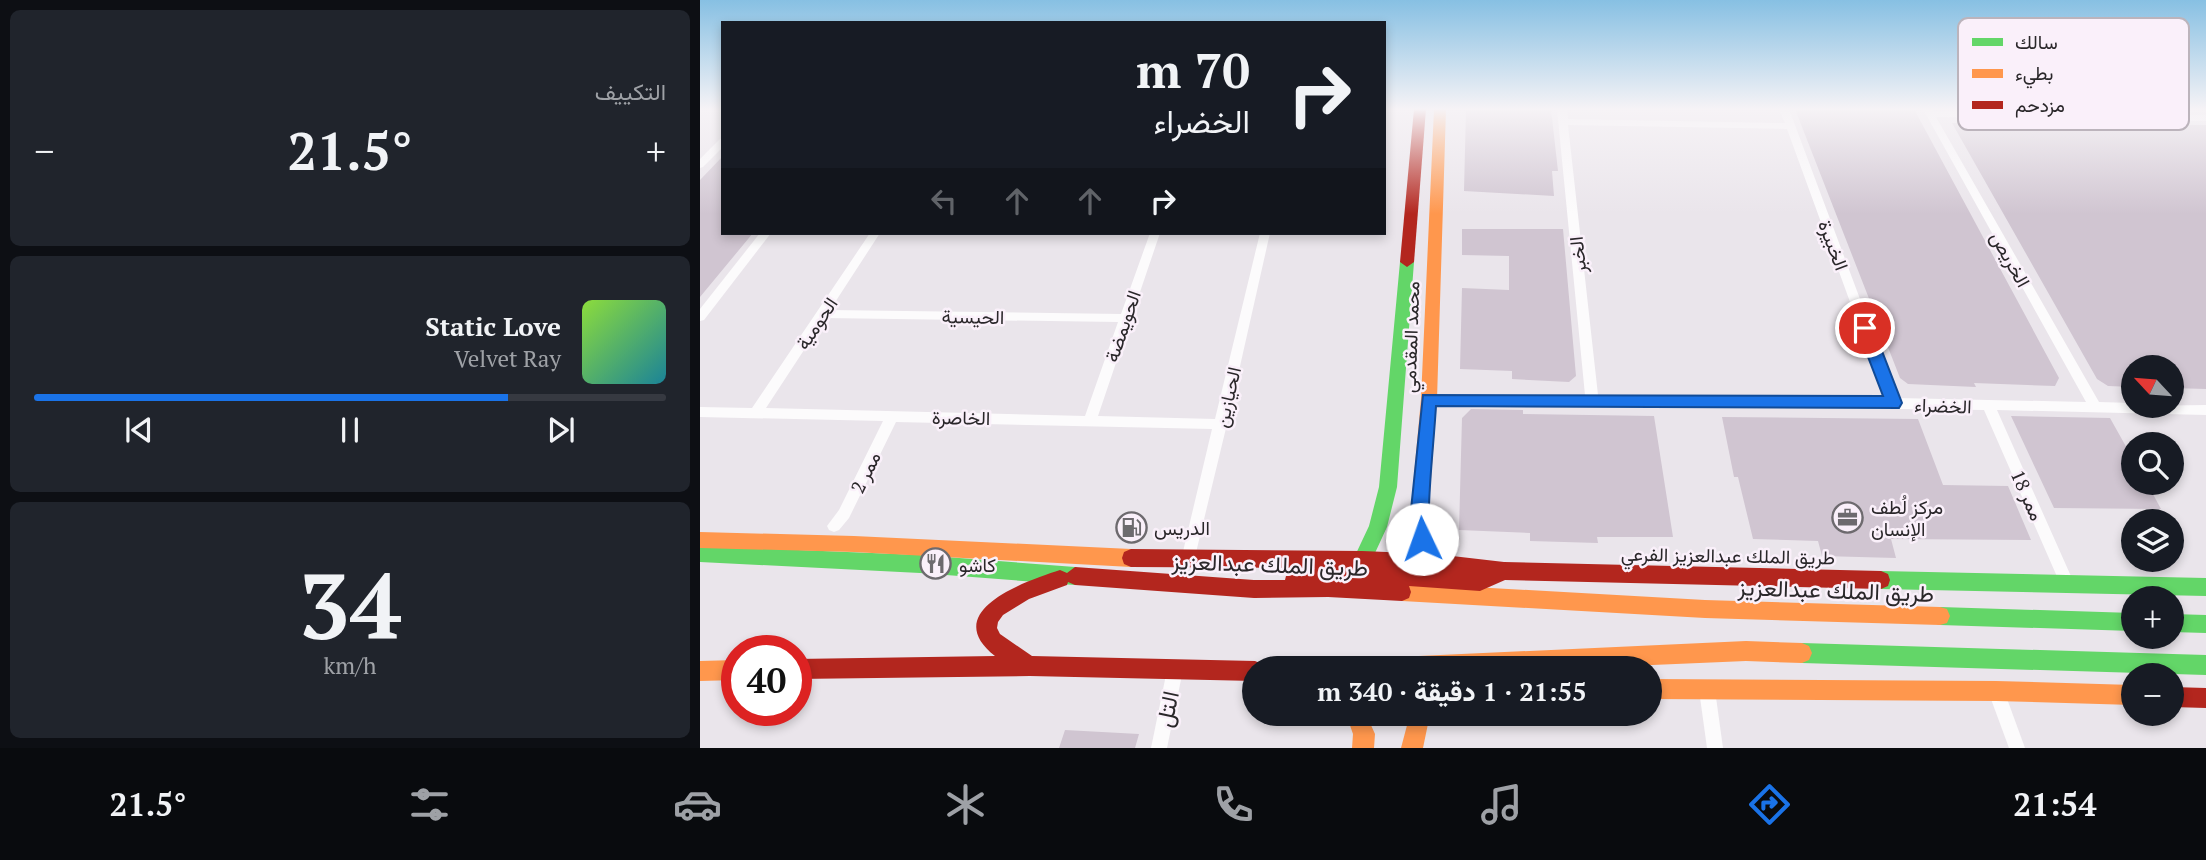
<!DOCTYPE html>
<html lang="ar">
<meta charset="utf-8">
<style>
body{margin:0;font-family:"PT Serif",Vazirmatn,serif;background:#20242c;color:#f1f3f6;direction:rtl;height:100vh;display:flex;flex-direction:column;font-size:26px;white-space:nowrap}
*{box-sizing:border-box;margin:0}
p{font-size:23px;color:#9ea1a6}
.icon{flex:none;width:38px;height:38px;fill:none;stroke:currentColor;stroke-width:2;stroke-linecap:round;stroke-linejoin:round}
.map{position:relative;flex:1;overflow:hidden;direction:ltr}
.details{display:flex;flex-direction:column;gap:10px;padding:10px;background:#0d0f14;width:700px}
.details>*{flex:none}
.hud{position:absolute;left:21px;top:21px;width:665px;height:214px;border-radius:0px;box-shadow:0 4px 10px #0003;direction:rtl;background:#171b24;color:#f1f3f6;overflow:hidden}
.needle{width:46px;rotate:296deg}
.fabs{position:absolute;left:1421px;top:355px;display:grid;gap:14px}
.fabs a{display:grid;place-items:center;width:63px;height:63px;border-radius:50%;background:#171b24;box-shadow:0 4px 10px #0003;font-size:35px}
.speed{position:absolute;left:21px;top:635px;display:flex;gap:14px;font-size:35px;font-weight:700;text-align:center}
.speed>*{display:grid;place-content:center;width:91px;height:91px;border-radius:50%;background:#171b24;box-shadow:0 4px 10px #0003;line-height:1}
.speed .limit{border:10px solid #d22;background:#fff;color:#111}
.pin{position:absolute;display:grid;place-items:center;width:60px;height:60px;color:#fff;margin:-30px;border:4px solid #fff;border-radius:50%;box-shadow:0 2px 7px #0007}
.me{position:absolute;width:77px;margin:-38px;rotate:357deg;stroke-linejoin:round;filter:drop-shadow(0 0 5px #0008)}
.turn{display:flex;align-items:center;gap:24px;height:147px;padding:0 21px;font-size:32px}
.turn .icon{width:91px;height:91px;stroke-width:2.5}
.turn b{display:block;font-size:49px;line-height:60px}
.lanes{display:flex;align-items:center;height:66px;padding:0 21px;background:#0003;justify-content:center;gap:35px;direction:ltr}
.lanes .off{opacity:.35}
.big{font-size:52px;font-weight:800;line-height:1.1}
.details .card{flex:1;display:flex;flex-direction:column;justify-content:center;gap:10px;min-width:0;padding:0 24px;border-radius:10px;background:#20242c}
.details .dial{align-items:center;gap:0}
.dial b{font-size:91px;line-height:1}
.song{display:flex;align-items:center;gap:21px}
.cover{width:84px;height:84px;border-radius:10px;background:linear-gradient(135deg,hsl(90 70% 55%),hsl(190 70% 35%))}
.played{height:7px;border-radius:4px;background:linear-gradient(90deg,#1a73e8 75%,#363941 75%)}
.keys{display:flex;justify-content:space-around;direction:ltr}
.heat{display:flex;justify-content:space-between;align-items:center;font-size:38px;direction:ltr}
.trip{position:absolute;left:542px;top:656px;width:420px;height:70px;border-radius:35px;background:#171b24;box-shadow:0 4px 10px #0003;font-weight:800;line-height:70px;text-align:center;direction:rtl}
.menu{display:flex;height:112px;justify-content:space-around;align-items:center;background:#090b0e;color:#9ea1a6}
.menu .icon{width:49px;height:49px}
.menu .current{color:#1a73e8}
.menu b{font-size:32px;color:#f1f3f6}
main{display:flex;flex:1;min-height:0}
.map>svg:first-child{display:block}
</style>
<main>
<div class="map">
<svg width="1506" height="748" viewBox="0 0 1506 748">
<rect width="100%" height="100%" fill="#eae5eb"/>
<g fill="#d0c5d1">
<path d="M766,109H851L858,171H852L854,196L764,191Z"/>
<path d="M1095,109H1214L1359,378L1355,386L1274,383L1276,387L1208,384L1200,378Z"/>
<path d="M1252,123L1506,125V389L1472,388V368H1433V387L1408,386L1397,379Z"/>
<path d="M23,156V233H53L0,297V180Z"/>
<path d="M762,229H863L876,376L869,382L812,379V371L760,369L762,288L809,290V256L762,255Z"/>
<path d="M771,409L823,410V414L954,416L973,537H897L898,543L830,541V533L759,530L762,418Z"/>
<path d="M1311,416L1410,418L1433,459V483H1447L1461,509L1354,508Z"/>
<path d="M1022,417L1218,419L1243,485L1308,486L1331,540L1191,539L1196,558L1122,556L1118,541L1053,539L1038,477H1034Z"/>
<path d="M365,730L439,734L435,748H359Z"/>
</g>
<g fill="none" stroke-linecap="round" stroke-linejoin="round">
<g fill="#fcfbfc" fill-rule="evenodd">
<path d="M857,109H867L868,119L1085,123L1079,109H1089L1197,398L1386,402L1223,109H1232L1233,111L1506,115V121L1236,117L1399,402L1433,403V406L1506,405V415L1297,410L1374,583L1372,588L1367,590L1362,588L1284,410L725,403L723,399L725,395L729,394L885,395ZM868,125L1087,129L1185,398L898,395Z"/>
<path d="M23,138V147L3,167L0,168V159L20,139Z"/>
<path d="M60,233H71L4,320L0,321V309Z"/>
<path d="M170,233H180L130,310L421,314L450,233H460L398,416L515,419L560,233H570L527,424L493,565L488,567L483,565L481,560L512,429L196,422L149,518L139,530L134,532L129,530L127,526L139,510L183,421L0,417V407L52,408ZM125,318L418,322L385,416L66,408Z"/>
<path d="M475,662L481,664L483,670L467,748H451L467,670L469,664Z"/>
<path d="M1007,682L1013,684L1015,690L1023,748H1007L999,690L1001,684Z"/>
<path d="M1296,683L1302,685L1325,748H1309L1288,691L1290,685Z"/>
</g>
<g fill="#63d668" fill-rule="evenodd">
<path d="M707,257L714,262L697,487L687,527L669,566L662,569L655,566L653,560L669,526L679,487L700,262Z"/>
<path d="M0,546L220,555L375,567L382,570L384,576L382,582L375,585L220,573L0,562Z"/>
<path d="M1181,571L1506,578V596L1181,589L1174,586L1172,580L1174,574Z"/>
<path d="M1240,607L1433,613V631L1240,625L1233,623L1230,616L1233,609Z"/>
<path d="M1472,614L1506,615V633L1472,632Z"/>
<path d="M1102,643L1506,655V675L1102,663L1095,660L1092,653L1095,646Z"/>
</g>
<g fill="#ff974d" fill-rule="evenodd">
<path d="M734,109H746L737,399L728,519L731,538L744,563L742,569L735,572L728,569L713,539L710,519L721,399Z"/>
<path d="M0,532L154,536L431,549L438,552L440,558L438,564L431,567L154,552L0,548Z"/>
<path d="M702,583L1005,600L1240,607L1247,609L1250,616L1247,623L1240,625L1005,618L702,601L695,598L693,592L695,586Z"/>
<path d="M1046,641L1102,643L1109,646L1112,653L1109,660L1102,663L1046,661L882,668H666L669,661L676,658Z"/>
<path d="M37,660V680L0,681V661Z"/>
<path d="M950,679L1296,681L1433,685V705L1296,701L950,699Z"/>
<path d="M646,714H666L675,734L674,748H652L653,734Z"/>
<path d="M710,714H730L723,748H701Z"/>
</g>
<g fill="#b3261e" fill-rule="evenodd">
<path d="M714,109H726L714,262L707,267L700,262Z"/>
<path d="M431,549L662,551L735,554L804,562L1181,571L1188,574L1190,580L1188,586L1181,589L805,580L780,591L709,586L711,592L709,598L702,601L628,597L554,598L375,585L368,582L367,585L329,599L303,615L298,622L297,628L300,634L332,656L555,661L562,664L564,668H555V681L330,676L96,679V659L295,656C238,611 326,581 360,570L367,573L375,567L554,580H585L586,576L615,568L431,567L424,564L422,558L424,552Z"/>
<path d="M1472,687L1506,688V708L1472,707Z"/>
</g>
</g>
<linearGradient id="sky" x2="0" y2="1"><stop stop-color="#87c0e3"/><stop offset="0.51" stop-color="#f6f3f6"/><stop offset="1" stop-color="#f6f3f6" stop-opacity="0"/></linearGradient>
<rect width="1506" height="214" fill="url(#sky)"/>
<path fill="#1a73e8" stroke="#114b97" stroke-width="2" d="M1165,322L1173,328L1202,403L1199,408L736,406C734,439 730,473 729,506C728,518 733,534 728,545L722,547L715,545L710,519L723,395L1183,396L1157,328Z"/>
<defs>
<symbol id="office-ring" viewBox="-11 -11 22 22"><circle r="9.5" fill="#faf0fa" stroke="#6d6a6e" stroke-width="1.5"/><path d="M-6-3h4V-5.5h4V-3h4V5H-6ZM-1-4.5V-3h2v-1.5ZM-6 0V1H6V0Z" fill="#6d6a6e"/></symbol>
<symbol id="fuel-ring" viewBox="-11 -11 22 22"><circle r="9.5" fill="#faf0fa" stroke="#6d6a6e" stroke-width="1.5"/><path d="M-5.5-6h7V0h2V4h1.3V-2.5L3-4.5l.8-.8L6-3V5H2.5V1h-1V6h-7ZM-4.2-4.7v3.2H.2V-4.7Z" fill="#6d6a6e"/></symbol>
<symbol id="restaurant-ring" viewBox="-11 -11 22 22"><circle r="9.5" fill="#faf0fa" stroke="#6d6a6e" stroke-width="1.5"/><path d="M-5-6h1v4h1v-4h1v4h1v-4h1v5L-1.5 .5V6h-2V.5L-5-1ZM5-6V6H3V1.5H1.5Q1.5-4 5-6Z" fill="#6d6a6e"/></symbol>
</defs>
<g fill-rule="evenodd">
<use href="#office-ring" x="1130" y="500" width="35" height="35"/>
<use href="#fuel-ring" x="414" y="510" width="35" height="35"/>
<use href="#restaurant-ring" x="218" y="546" width="35" height="35"/>
</g>
<g text-anchor="middle" dominant-baseline="central" stroke-width="5" stroke-linejoin="round" paint-order="stroke">
<g font-size="19" fill="#2a272a" stroke="#faf0fa">
<text transform="translate(1134 245) rotate(69)">الخبيرة</text>
<text transform="translate(877 255) rotate(-96)">الخبر</text>
<text transform="translate(1311 259) rotate(61)">الخريص</text>
<text transform="translate(273 316) rotate(1)">الحيسية</text>
<text transform="translate(116 323) rotate(-56)">الحومية</text>
<text transform="translate(422 326) rotate(-71)">الحويمضة</text>
<text transform="translate(710 337) rotate(-88)">محمد المقدمي</text>
<text transform="translate(527 397) rotate(-77)">الحيازين</text>
<text transform="translate(1243 405) rotate(2)">الخضراء</text>
<text transform="translate(261 417) rotate(1)">الخاصرة</text>
<text transform="translate(165 472) rotate(-64)">ممر 2</text>
<text transform="translate(1328 495) rotate(66)">ممر 18</text>
<text transform="translate(1028 555) rotate(1)">طريق الملك عبدالعزيز الفرعي</text>
</g>
<g font-size="19" fill="#2a272a" stroke="#faf0fa" text-anchor="start">
<text x="1171" y="506">مركز لُطف<tspan x="1171" dy="22">الإنسان</tspan></text>
<text x="454" y="527">الدريس</text>
<text x="259" y="564">كاشو</text>
</g>
<g font-size="23" fill="#2a272a" stroke="#faf0fa">
<text transform="translate(570 564) rotate(2)">طريق الملك عبدالعزيز</text>
<text transform="translate(1136 590) rotate(2)">طريق الملك عبدالعزيز</text>
<text transform="translate(467 709) rotate(-78)">التل</text>
</g>
</g>
<rect x="1258" y="18" width="231" height="112" rx="10" fill="#faf0fa" stroke="#bcb4bc" stroke-width="2"/>
<rect x="1272" y="38" width="31" height="8" fill="#63d668"/>
<rect x="1272" y="69" width="31" height="9" fill="#ff974d"/>
<rect x="1272" y="101" width="31" height="8" fill="#b3261e"/>
<g font-size="19" fill="#2a272a">
<text x="1315" y="49">سالك</text>
<text x="1315" y="80">بطيء</text>
<text x="1315" y="112">مزدحم</text>
</g>
</svg>
<div class="fabs">
<a><svg class="needle" viewBox="-14 -14 28 28"><path d="M0-13l5 13h-10z" fill="#e53935"/><path d="M0 13l5-13h-10z" fill="#9ea1a6"/></svg></a>
<a><svg class="icon" aria-label="search" viewBox="0 0 24 24"><circle cx="10" cy="10" r="6"/><path d="M15 15l6 6"/></svg></a>
<a><svg class="icon" aria-label="layers" viewBox="0 0 24 24"><path d="M12 4l9 5-9 5-9-5zM3 14l9 5 9-5"/></svg></a>
<a>+</a>
<a>−</a>
</div>
<div class="speed"><div class="limit">40</div></div>
<div class="pin" style="left:1165px;top:328px;background:#d93025"><svg class="icon" aria-label="arrive" viewBox="0 0 24 24"><path d="M6 21V4h12l-3 4 3 4H6"/></svg></div>
<svg class="me" style="left:722px;top:539px" viewBox="-20 -20 40 40"><circle r="19" fill="#fff"/><path d="M0-13L10 11 0 6-10 11z" fill="#1a73e8"/></svg>
<div class="trip">21:55 · 1 دقيقة · 340 m</div>
<div class="hud">
<div class="turn"><svg class="icon" aria-label="right" viewBox="0 0 24 24"><path d="M7 20v-9h11M14 6l5 5-5 5"/></svg><div><b>70 m</b>الخضراء</div></div>
<div class="lanes"><svg class="icon off" aria-label="left" viewBox="0 0 24 24"><path d="M17 20v-9H6M10 6l-5 5 5 5"/></svg><svg class="icon off" aria-label="ahead" viewBox="0 0 24 24"><path d="M12 20V5M6 11l6-6 6 6"/></svg><svg class="icon off" aria-label="ahead" viewBox="0 0 24 24"><path d="M12 20V5M6 11l6-6 6 6"/></svg><svg class="icon" aria-label="right" viewBox="0 0 24 24"><path d="M7 20v-9h11M14 6l5 5-5 5"/></svg></div>
</div>
</div>
<section class="details">
<div class="card"><p>التكييف</p>
<div class="heat"><a>−</a><b class="big">21.5°</b><a>+</a></div>
</div>
<div class="card">
<div class="song"><i class="cover"></i><div><b>Static Love</b><p>Velvet Ray</p></div></div>
<div class="played"></div>
<div class="keys"><svg class="icon" aria-label="previous" viewBox="0 0 24 24"><path d="M18 5L8 12l10 7zM5 5v14"/></svg><svg class="icon" aria-label="pause" viewBox="0 0 24 24"><path d="M8 5v14M16 5v14"/></svg><svg class="icon" aria-label="next" viewBox="0 0 24 24"><path d="M6 5l10 7-10 7zM19 5v14"/></svg></div>
</div>
<div class="card dial"><b>34</b><p>km/h</p></div>
</section>
</main>
<nav class="menu">
<b>21:54</b>
<svg class="icon current" aria-label="directions" viewBox="0 0 24 24"><path d="M12 3l9 9-9 9-9-9zM9 14v-3h6M13 9l2 2-2 2"/></svg>
<svg class="icon" aria-label="music" viewBox="0 0 24 24"><path d="M9 18V5l10-2v13"/><circle cx="6" cy="18" r="3"/><circle cx="16" cy="16" r="3"/></svg>
<svg class="icon" aria-label="phone" viewBox="0 0 24 24"><path d="M5 4h4l2 5-3 2q2 4 5 5l2-3 5 2v4C11 20 4 13 5 4z"/></svg>
<svg class="icon" aria-label="climate" viewBox="0 0 24 24"><path d="M12 3v18M4 7l16 10M4 17L20 7"/></svg>
<svg class="icon" aria-label="car" viewBox="0 0 24 24"><path d="M5 17H2v-5l4-1 3-4h7l3 4 3 1v5h-3M9 17h6M6 11h13"/><circle cx="7" cy="17" r="2"/><circle cx="17" cy="17" r="2"/></svg>
<svg class="icon" aria-label="filters" viewBox="0 0 24 24"><path d="M4 7h16M4 17h16"/><circle cx="9" cy="7" r="2"/><circle cx="15" cy="17" r="2"/></svg>
<b>21.5°</b>
</nav>
